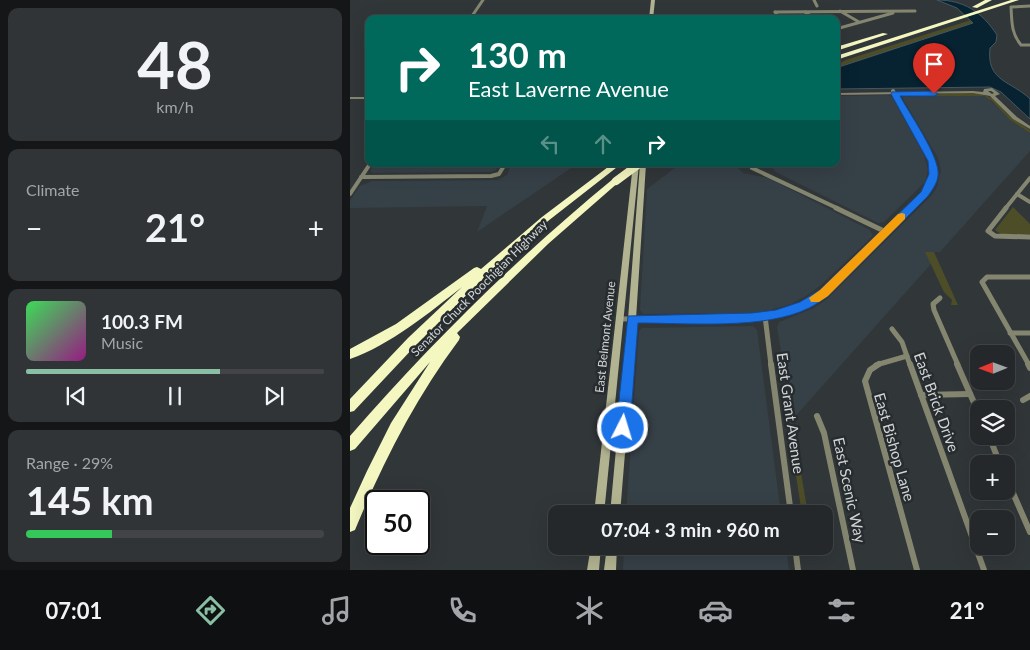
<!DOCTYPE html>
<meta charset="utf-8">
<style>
body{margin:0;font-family:Lato,sans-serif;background:#313437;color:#f1f3f6;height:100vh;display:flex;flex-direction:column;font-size:19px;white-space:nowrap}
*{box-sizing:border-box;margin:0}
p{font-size:16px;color:#a3a6a9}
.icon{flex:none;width:28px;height:28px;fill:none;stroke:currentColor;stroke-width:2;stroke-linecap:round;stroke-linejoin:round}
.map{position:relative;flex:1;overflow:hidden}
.panel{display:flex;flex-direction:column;gap:8px;padding:8px;background:#141618;width:350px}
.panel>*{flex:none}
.hud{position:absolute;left:15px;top:15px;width:475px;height:152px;border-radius:10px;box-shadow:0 5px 20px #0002,0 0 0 1px #424447;background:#00695c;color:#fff;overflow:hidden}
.needle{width:32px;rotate:269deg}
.fabs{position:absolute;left:620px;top:345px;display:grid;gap:10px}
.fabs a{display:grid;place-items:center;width:45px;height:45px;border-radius:10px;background:#25282b;box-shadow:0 5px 20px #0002,0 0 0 1px #424447;font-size:25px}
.speed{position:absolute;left:15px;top:490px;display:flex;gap:10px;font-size:25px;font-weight:700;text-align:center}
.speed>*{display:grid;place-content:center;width:65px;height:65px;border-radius:50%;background:#25282b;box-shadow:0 5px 20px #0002,0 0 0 1px #424447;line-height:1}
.speed .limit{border:2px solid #111;border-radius:8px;background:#fff;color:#111}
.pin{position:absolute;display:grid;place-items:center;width:42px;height:42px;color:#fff;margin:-51px -21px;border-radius:50% 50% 50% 0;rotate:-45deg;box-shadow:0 0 5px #0007}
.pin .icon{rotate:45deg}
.me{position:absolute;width:55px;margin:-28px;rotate:5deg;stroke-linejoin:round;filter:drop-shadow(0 0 4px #0008)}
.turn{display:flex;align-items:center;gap:18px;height:105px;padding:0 20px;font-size:22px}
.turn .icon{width:65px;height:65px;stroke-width:2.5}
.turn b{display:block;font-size:35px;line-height:42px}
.lanes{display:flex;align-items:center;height:48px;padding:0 20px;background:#0003;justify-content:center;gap:25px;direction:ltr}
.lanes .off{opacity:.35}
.big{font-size:38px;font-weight:700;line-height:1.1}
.panel .card{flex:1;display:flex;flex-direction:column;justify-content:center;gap:8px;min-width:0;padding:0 18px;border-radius:10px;background:#313437}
.panel .dial{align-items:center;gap:0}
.dial b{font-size:65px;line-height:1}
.song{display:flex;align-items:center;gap:15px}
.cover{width:60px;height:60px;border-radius:8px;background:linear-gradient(135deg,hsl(130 70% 55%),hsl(310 70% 35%))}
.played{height:5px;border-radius:2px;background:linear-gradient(90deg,#8abfa5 65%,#424447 65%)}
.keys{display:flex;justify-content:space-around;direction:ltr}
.heat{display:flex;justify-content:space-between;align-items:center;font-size:28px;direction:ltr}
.charge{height:8px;border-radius:4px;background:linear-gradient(90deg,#34c759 29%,#424447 0)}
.trip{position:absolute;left:198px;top:505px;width:285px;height:50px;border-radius:10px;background:#25282b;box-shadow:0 5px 20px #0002,0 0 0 1px #424447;font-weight:700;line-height:50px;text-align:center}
.menu{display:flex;height:80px;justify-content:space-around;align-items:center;background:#0f1011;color:#a3a6a9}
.menu .icon{width:35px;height:35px}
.menu .on{color:#8abfa5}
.menu b{font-size:22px;color:#f1f3f6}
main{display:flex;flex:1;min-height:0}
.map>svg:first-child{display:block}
</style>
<main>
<section class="panel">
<div class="card dial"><b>48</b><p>km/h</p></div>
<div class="card"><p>Climate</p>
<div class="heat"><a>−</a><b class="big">21°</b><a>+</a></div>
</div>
<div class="card">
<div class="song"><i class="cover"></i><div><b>100.3 FM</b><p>Music</p></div></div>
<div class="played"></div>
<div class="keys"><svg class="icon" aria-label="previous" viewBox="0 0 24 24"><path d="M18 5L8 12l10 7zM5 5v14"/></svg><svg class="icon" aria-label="pause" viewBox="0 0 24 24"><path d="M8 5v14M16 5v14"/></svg><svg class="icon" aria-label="next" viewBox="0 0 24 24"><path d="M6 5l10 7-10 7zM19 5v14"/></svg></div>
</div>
<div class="card"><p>Range · 29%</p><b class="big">145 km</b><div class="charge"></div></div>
</section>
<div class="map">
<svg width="680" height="570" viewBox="0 0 680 570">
<rect width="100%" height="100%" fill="#313639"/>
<g fill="#364047">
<path d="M538,95L542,97L574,155L578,170L575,182L534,222L528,223L426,172L419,164H486V96Z"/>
<path d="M618,95H629L638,98L660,120L680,133V151L590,252H576L581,264L442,420L427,327L429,322L464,308L477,299L582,195L587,187L591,170L588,158L552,97Z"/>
<path d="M25,164H148L146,170L140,172L23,173L20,171Z"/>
<path d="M161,164H227L127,232L137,206L0,208V201L10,186L22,181L148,180L157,175Z"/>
<path d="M330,164H388L387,167L393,173L418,178L520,230L523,236L471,285L456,296L441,304L421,310L399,313L293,314L290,310L297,189Z"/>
<path d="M403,326L407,330L431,514H276L289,331L292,328Z"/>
<path d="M274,546H436L439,570H273Z"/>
</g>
<g fill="#4d4e28">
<path d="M621,20L623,23L486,68V65L496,60Z"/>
<path d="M610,93H627L643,98L657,114L680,130V133L660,120L642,101L634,96H552Z"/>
<path d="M663,207L680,224V234H651L645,230Z"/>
<path d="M575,252H584L608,305H601L602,300L594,292Z"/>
<path d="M442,420L458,514H452L438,424Z"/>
</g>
<path fill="#072230" stroke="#445862" d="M587,0C614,0 632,12 647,35L646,42L640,48C636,82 662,81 680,99V119L651,92L640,87L486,89V68L623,23L607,8Z"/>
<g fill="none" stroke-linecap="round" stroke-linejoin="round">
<g stroke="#858670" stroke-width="3">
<path d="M464,0L467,6"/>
<path d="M680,6L661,7C662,22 661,33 671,45H680"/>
<path d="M490,11L509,22"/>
<path d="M425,12L565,11"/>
<path d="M425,12L430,19"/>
<path d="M455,12L465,19"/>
<path d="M120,19L133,0"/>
<path d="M486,29L543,13"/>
</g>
<g stroke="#858670" stroke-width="4">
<path d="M543,91L580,156C589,180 575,193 558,209"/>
<path d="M402,168L489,209"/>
<path d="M11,177L141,176L149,174L155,164"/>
<path d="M0,194L20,164"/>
<path d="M667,194L680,202"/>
<path d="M655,209L680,178"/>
</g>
<g stroke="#858670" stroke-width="5">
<path d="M486,208L536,232"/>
<path d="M656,208L638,231L645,236L680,237"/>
<path d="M590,298L583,304L584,310L608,365"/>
<path d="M415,316L421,365"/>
<path d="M271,319L402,318L426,314L454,305L474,293L560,208"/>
<path d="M542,329L552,342L560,365"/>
<path d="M660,333H680"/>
<path d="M526,365L557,356"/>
<path d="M679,365L632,282L637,277H680"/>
</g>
<g stroke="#858670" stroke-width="6">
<path d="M421,364L441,514"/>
<path d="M529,364L520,370L515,381L567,570"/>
<path d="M560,364L634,570"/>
<path d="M607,364L629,414"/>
<path d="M678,364L680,368"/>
<path d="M571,395L620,394"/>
<path d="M673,400L680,396"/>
<path d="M467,416L474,433L503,570"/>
<path d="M639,436L650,464"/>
<path d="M656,477L680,532"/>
<path d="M445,546L448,570"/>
</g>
<g fill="#858670" fill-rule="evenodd">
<path d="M642,88L650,94L645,96L667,117L680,126V129L663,119L640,96L623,93L486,95V93L623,91L633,92L634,89ZM638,91H641L644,93L642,94Z"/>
<rect x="0" y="97" width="19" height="2"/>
</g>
<g fill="#b2b491" fill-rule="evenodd">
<path d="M301,0H305L303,19H299Z"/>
<path d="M283,164H289L254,514H244Z"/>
<path d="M290,164H296L286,319L270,514H260L278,319Z"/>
<path d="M241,546H251L249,570H237Z"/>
<path d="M257,546H267L266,570H254Z"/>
</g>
<g fill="#f4f7c0" fill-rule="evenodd">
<path d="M635,0H642L627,8L622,7Z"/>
<path d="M661,0H669L486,60V56Z"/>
<path d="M533,33L538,34L486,51V47Z"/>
<path d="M262,164H271L198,221L131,281L66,345L4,411L0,412V399L58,338L112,287C79,313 40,345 0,359V349L46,324L124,268L127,267L131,269L192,217Z"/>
<path d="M263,179H266L270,181L198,244L107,333L110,337L109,340C65,399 33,462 5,530L0,532V508L17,471L41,423L80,362L5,449L0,451V436C81,343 168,257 263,179Z"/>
</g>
<path stroke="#f4f7c0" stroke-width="8" d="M266,181L289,164"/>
</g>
<path fill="#1a73e8" stroke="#114b97" d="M542,92L584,91L588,94L584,96H550C559,113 591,158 588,176C587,184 582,190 578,196L478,296C472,300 465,305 459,308C415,330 338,323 288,323L280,428L278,433L273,435L268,433L266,428L278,316L402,313L426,310L450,302L470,290L571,192L579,174L578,161L541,94Z"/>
<path fill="#f59e0b" d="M552,213L555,214V219L478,296L469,302H461L459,298L470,290L548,214Z"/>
<g text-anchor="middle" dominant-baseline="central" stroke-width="5" stroke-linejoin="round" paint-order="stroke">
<g font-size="12" fill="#d2d5d7" stroke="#272c2f">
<text transform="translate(129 288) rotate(-45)">Senator Chuck Poochigian Highway</text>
<text transform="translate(255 337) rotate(-84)">East Belmont Avenue</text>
</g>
<g font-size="15" fill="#d2d5d7" stroke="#272c2f">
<text transform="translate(587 402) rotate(70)">East Brick Drive</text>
<text transform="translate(441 413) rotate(82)">East Grant Avenue</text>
<text transform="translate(545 447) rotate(74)">East Bishop Lane</text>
<text transform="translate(500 490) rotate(78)">East Scenic Way</text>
</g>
</g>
</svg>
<div class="fabs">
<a><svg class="needle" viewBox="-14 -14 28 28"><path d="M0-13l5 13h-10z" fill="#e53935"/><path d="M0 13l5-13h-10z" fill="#a3a6a9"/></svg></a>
<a><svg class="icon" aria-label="layers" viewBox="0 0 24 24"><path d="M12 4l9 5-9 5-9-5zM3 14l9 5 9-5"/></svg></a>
<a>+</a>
<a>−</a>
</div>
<div class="speed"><div class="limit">50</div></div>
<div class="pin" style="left:584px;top:94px;background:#d93025"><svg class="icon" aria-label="arrive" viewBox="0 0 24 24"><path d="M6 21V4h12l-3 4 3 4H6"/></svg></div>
<svg class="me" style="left:273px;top:428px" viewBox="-20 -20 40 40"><circle r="17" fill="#1a73e8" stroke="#fff" stroke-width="3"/><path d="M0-11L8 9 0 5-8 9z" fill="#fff"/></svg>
<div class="trip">07:04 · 3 min · 960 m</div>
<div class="hud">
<div class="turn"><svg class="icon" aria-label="right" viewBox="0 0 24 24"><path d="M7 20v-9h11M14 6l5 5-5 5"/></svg><div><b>130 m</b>East Laverne Avenue</div></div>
<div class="lanes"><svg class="icon off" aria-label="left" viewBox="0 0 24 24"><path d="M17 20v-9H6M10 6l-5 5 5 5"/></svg><svg class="icon off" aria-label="ahead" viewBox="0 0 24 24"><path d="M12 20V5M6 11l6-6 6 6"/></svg><svg class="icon" aria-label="right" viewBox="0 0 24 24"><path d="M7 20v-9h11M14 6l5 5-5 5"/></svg></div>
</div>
</div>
</main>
<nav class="menu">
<b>07:01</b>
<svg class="icon on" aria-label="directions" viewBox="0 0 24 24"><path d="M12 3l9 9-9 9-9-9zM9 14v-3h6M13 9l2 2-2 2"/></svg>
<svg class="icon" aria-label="music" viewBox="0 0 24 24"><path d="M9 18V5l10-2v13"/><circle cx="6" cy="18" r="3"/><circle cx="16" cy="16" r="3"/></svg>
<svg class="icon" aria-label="phone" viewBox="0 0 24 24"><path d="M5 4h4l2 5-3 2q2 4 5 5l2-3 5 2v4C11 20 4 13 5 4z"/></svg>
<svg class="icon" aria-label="climate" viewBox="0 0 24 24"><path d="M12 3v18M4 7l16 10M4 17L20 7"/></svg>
<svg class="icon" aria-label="car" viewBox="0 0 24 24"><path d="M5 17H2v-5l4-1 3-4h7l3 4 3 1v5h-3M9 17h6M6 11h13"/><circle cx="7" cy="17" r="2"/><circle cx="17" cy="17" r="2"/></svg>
<svg class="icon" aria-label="filters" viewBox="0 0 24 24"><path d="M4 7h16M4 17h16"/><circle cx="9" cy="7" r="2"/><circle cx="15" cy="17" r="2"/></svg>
<b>21°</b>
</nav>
